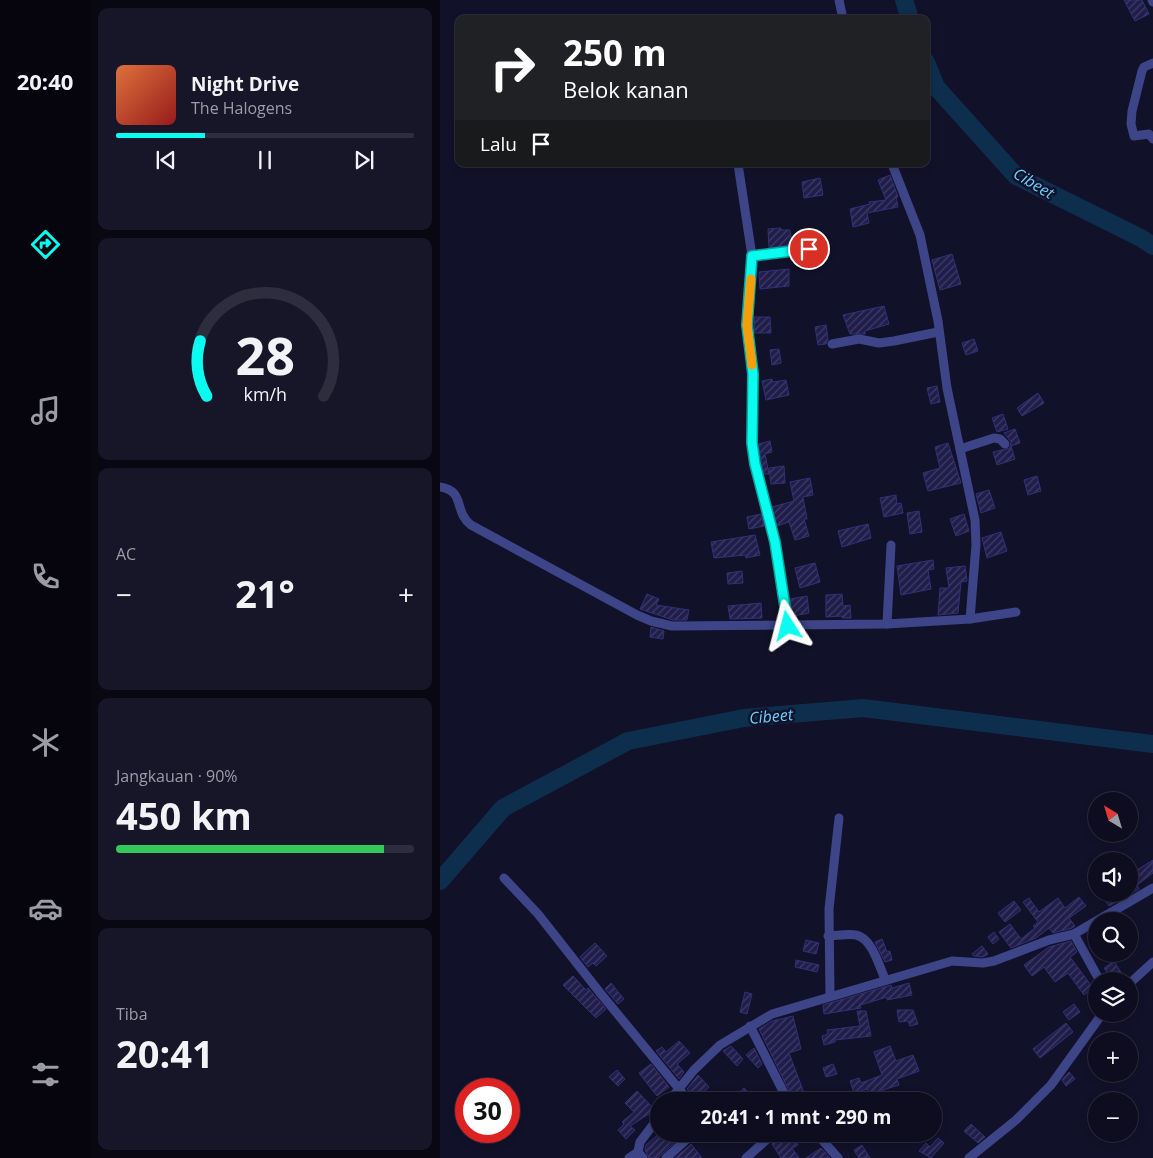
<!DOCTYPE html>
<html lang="id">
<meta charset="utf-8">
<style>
body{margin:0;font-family:"Open Sans",sans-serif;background:#171629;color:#f1f3f6;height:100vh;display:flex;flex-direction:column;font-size:19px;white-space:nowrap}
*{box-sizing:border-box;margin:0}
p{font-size:16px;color:#9b9ca5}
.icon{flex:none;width:28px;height:28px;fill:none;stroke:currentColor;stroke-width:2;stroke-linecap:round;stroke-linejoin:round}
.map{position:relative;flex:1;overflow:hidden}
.side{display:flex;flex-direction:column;gap:8px;padding:8px;background:#080712;width:350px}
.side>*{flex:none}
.banner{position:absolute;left:15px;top:15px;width:475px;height:152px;border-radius:10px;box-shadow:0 2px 8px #0003,0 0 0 1px #2e2d3e;background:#202124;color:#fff;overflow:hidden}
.needle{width:32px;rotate:322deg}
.buttons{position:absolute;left:648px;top:792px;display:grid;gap:10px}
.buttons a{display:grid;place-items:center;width:50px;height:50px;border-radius:50%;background:#0e0d20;box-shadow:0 2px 8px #0003,0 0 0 1px #2e2d3e;font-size:25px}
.speed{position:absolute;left:15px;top:1078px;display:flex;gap:10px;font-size:25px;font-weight:700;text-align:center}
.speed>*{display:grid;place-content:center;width:65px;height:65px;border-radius:50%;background:#0e0d20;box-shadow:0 2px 8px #0003,0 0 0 1px #2e2d3e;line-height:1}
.speed .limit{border:8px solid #d22;background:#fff;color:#111}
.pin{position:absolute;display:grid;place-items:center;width:42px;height:42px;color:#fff;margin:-21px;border:2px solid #fff;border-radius:50%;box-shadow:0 1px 5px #0007}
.me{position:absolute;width:55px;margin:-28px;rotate:351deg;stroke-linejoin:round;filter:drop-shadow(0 0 4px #0008)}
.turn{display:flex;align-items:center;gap:18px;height:105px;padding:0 25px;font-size:22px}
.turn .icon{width:65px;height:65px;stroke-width:2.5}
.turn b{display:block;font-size:35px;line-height:42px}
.then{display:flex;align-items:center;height:48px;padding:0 25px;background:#0003;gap:10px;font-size:19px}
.big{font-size:38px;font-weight:700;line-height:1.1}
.side .card{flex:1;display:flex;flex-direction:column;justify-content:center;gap:8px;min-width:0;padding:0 18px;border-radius:10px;background:#171629}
.side .dial{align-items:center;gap:0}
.dial svg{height:130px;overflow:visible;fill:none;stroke:#2e2d3e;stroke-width:7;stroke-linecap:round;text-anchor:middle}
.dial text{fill:#f1f3f6;stroke:none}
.song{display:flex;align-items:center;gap:15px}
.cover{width:60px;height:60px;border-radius:8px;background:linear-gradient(135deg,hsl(20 70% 55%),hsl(0 70% 35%))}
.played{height:5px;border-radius:2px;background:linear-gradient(90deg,#09fcef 30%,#2e2d3e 30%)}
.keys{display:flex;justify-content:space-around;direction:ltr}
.heat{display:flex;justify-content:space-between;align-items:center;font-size:28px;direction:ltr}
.charge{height:8px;border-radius:4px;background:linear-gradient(90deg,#34c759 90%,#2e2d3e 0)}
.trip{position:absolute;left:210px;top:1092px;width:292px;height:50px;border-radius:25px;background:#0e0d20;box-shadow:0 2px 8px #0003,0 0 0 1px #2e2d3e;font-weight:700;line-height:50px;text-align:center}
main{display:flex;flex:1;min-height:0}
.tabs{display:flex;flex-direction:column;width:90px;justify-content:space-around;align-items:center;background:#06050d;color:#9b9ca5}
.tabs .icon{width:35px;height:35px}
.tabs .current{color:#09fcef}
.tabs b{font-size:22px;color:#f1f3f6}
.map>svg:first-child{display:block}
</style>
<main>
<nav class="tabs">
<b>20:40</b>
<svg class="icon current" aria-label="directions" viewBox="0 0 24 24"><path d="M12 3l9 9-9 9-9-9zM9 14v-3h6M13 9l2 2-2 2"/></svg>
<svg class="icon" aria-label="music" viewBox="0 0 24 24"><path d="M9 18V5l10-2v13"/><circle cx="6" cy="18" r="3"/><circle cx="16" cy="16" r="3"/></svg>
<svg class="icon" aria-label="phone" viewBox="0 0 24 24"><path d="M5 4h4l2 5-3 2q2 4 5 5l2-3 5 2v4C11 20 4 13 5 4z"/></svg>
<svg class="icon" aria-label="climate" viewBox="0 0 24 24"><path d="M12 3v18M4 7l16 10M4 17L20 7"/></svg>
<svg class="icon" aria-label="car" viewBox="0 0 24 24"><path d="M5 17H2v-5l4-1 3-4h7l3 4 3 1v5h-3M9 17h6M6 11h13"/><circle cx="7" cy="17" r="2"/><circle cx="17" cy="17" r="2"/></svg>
<svg class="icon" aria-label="filters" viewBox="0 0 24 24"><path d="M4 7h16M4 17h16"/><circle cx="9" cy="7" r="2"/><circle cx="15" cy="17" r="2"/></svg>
</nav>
<section class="side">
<div class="card">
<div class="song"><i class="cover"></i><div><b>Night Drive</b><p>The Halogens</p></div></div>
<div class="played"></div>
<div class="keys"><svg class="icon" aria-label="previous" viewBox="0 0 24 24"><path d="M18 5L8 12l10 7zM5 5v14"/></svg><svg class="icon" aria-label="pause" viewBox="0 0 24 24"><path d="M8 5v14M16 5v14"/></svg><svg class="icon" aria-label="next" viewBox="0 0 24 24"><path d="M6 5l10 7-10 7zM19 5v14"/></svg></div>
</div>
<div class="card dial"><svg viewBox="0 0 100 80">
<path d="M14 69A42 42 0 1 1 86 69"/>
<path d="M14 69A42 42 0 0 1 10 35" stroke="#09fcef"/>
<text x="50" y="56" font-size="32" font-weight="700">28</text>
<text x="50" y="72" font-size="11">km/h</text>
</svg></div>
<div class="card"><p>AC</p>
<div class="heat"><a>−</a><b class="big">21°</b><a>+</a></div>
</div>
<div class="card"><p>Jangkauan · 90%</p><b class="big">450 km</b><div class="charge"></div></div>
<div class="card"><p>Tiba</p><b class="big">20:41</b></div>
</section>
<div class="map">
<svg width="713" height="1158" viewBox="0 0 713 1158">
<defs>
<pattern id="building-hatch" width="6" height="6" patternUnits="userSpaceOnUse" patternTransform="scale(1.25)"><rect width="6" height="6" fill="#201d4b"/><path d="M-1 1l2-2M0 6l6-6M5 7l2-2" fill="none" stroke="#403d66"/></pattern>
</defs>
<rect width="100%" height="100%" fill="#12112a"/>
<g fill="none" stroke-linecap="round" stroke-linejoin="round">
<g stroke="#0e2e4d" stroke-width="18">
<path d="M464,0L470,19"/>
<path d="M486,62L496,87L576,176L701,238L713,246"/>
<path d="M0,881L63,808L188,741L304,718L423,708L713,744"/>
</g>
</g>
<g fill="url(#building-hatch)" stroke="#333077">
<path d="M684,0H702L709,14L695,21Z"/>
<path d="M450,175L458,197H456L458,207L427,213L429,223L413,227L410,209L430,204L429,202L446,200L438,180Z"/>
<path d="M380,178L383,195L364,198L362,182Z"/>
<path d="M341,228V230H350L352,245L329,248L328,229Z"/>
<path d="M512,254L521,284L500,290L492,260Z"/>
<path d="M349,269V286L320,289L319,272Z"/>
<path d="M444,306L449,324L425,331V334H410L403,315Z"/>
<path d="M314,317H330L331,333H314Z"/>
<path d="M386,325L388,339L386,344L378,345L375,327Z"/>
<path d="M534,339L538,351L526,355L522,343Z"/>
<path d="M339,349L341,363L332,365L330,350Z"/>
<path d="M332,379L333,382L346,380L349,395L326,400L322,381Z"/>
<path d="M497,386L500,402L491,404L487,388Z"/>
<path d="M598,393L604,403L582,416L577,408Z"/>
<path d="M563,414L568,429L557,432L552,418Z"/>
<path d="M575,429L580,443L571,446L575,459L557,465L553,452L570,448L571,442L564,433Z"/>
<path d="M330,441L332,452L325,454L329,474H324L318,444Z"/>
<path d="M508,443L521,483L488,491L483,473L500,468L495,447Z"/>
<path d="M344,466L345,483L331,484L329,468Z"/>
<path d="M597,476L601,491L588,495L584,480Z"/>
<path d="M370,478L373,495L363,497L367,519H364L369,536L355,540L349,522L337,526L332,507L354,501L350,482Z"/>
<path d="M549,490L555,508L541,513L536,494Z"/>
<path d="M456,495L457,504L461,503L463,513L444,517L440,498Z"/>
<path d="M479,511L482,532L470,534L467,513Z"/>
<path d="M321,514L324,526L309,529L307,517Z"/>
<path d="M524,514L529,531L516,536L510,519Z"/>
<path d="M428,524L431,538L402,547L398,531Z"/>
<path d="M561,532L567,551L547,558L542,538Z"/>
<path d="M315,535L320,555L306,558L305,555L274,558L271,542Z"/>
<path d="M493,560L494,569L488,570L491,589L461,595L457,566Z"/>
<path d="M375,563L380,582L360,588L355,568Z"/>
<path d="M525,566L527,581L521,582L518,613L498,615L500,588H509L506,568Z"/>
<path d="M302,571L303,583L288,584L287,573Z"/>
<path d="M207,594L219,599L216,605L249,610L247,620H233L200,609Z"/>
<path d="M402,594L403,606L410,605L411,618H402V616L386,617V595Z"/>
<path d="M367,596L369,613L353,616L350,599Z"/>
<path d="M321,603L322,618L290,619L288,606Z"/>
<path d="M211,627L224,631L223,639L210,637Z"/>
<path d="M713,860V873L697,885L699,889L669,906L665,900L673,894H689V887L693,884L689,875Z"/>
<path d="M639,897L646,906L629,918L635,926L632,928L613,933L609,928L596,938L571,948L559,932L570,924L581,939L595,928L593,926L598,922L583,902L589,898L599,912L618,898L625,908Z"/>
<path d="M574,901L581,910L565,922L558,913Z"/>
<path d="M554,932L559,939L553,944L548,937Z"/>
<path d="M442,939L447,952L450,951L452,960L445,962L435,942Z"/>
<path d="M366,940L379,943L376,954L363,951Z"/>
<path d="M631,941L637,952L630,957L653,988L644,995L628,973L615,982L604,967L592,976L584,965L609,947Z"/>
<path d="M155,943L167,956L156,966L153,963L148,967L140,957Z"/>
<path d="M542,946L548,954L543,957L534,956L532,954Z"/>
<path d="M356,960L379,965L377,972L355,967Z"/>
<path d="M674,961L685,979L684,981H674L664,968Z"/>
<path d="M133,976L146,990L148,988L166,1009L156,1018L123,985Z"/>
<path d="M171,983L184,999L178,1004L165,989Z"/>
<path d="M469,983L472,995L447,1000V997L424,1004L420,1005L421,1008L384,1014L383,1005L451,985L452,988Z"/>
<path d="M305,992L312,994L307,1014L300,1012Z"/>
<path d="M634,1004L640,1012L629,1020L623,1012Z"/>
<path d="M457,1010H473L478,1024L470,1026L468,1021L459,1022Z"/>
<path d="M417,1011H426L431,1036L395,1040V1042L384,1045L382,1036L388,1034L387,1030L420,1026Z"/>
<path d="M353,1016L361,1049L349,1053L367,1101H354L319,1029L332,1021Z"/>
<path d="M626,1023L633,1032L600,1058L593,1049Z"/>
<path d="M239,1041L250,1053L237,1064L244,1072L239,1079L216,1051L222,1047L226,1052Z"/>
<path d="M291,1046L303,1059L297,1066L283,1051Z"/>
<path d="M450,1046L456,1061L473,1055L479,1071L457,1079L459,1085L443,1090L447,1101H433L427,1089L414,1093L410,1081L419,1078L421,1083L442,1075L434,1052Z"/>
<path d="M314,1048L322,1064L318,1068L306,1055Z"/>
<path d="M211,1064L229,1087L217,1096L199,1073Z"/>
<path d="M393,1064L397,1074L386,1077L383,1068Z"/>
<path d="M177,1070L185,1079L178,1086L169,1077Z"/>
<path d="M629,1072L635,1079L626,1086L622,1080Z"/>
<path d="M258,1075L269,1087L257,1099L247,1089Z"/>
<path d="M304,1088L316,1101H290Z"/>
<path d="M197,1091L215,1110L190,1126L195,1130L186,1139L178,1130L184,1124L182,1122L194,1112L185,1103Z"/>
<path d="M395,1092L398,1101H373L372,1100Z"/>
<path d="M531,1124L545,1137L538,1143L524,1131Z"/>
<path d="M219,1134L243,1135L218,1158H209L205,1150L206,1145Z"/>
<path d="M339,1134H351L358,1145L352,1148L359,1158H341L332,1144Z"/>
<path d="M498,1138L504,1143L491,1158L479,1151L486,1143L490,1147Z"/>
<path d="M251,1144L262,1158H235L250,1145Z"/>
<path d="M422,1145L430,1158H419L414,1150Z"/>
<path d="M381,1148L390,1158H366Z"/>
</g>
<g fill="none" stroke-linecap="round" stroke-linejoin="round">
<g stroke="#3d4588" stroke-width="9">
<path d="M399,0L403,19"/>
<path d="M712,0L713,2"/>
<path d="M713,63L704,67L702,71L692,111L691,124L694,136L709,134L713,139"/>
<path d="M298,164L312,256L307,325L313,374L312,443L315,464L335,542L348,625"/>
<path d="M452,164L480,235L498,321L507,388L535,520L536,545L530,619"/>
<path d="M312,256L369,249"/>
<path d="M392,344L419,339L439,343L454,341L498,332"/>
<path d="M520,449L554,438L560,439L565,444"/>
<path d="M0,487C26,491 13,511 31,525L197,615L211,621L232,626L447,624L530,619L576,612"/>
<path d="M447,624L451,545"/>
<path d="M64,878L98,914L161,994L249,1101"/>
<path d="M634,934L660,981"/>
<path d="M388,936C396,936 408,933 416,935C432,938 439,966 445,979"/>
<path d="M689,984L713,962"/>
<path d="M390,996L389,909L399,818"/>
<path d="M310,1026L348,1101"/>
<path d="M229,1101L254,1070L280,1045L332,1014L512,961L543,963L554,961L609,940L634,934L713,888"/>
<path d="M377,1134L398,1158"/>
<path d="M189,1158L198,1152"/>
<path d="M203,1158L198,1152L200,1142L219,1117"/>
<path d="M226,1158L246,1140"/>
<path d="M306,1158L333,1134"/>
<path d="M529,1158L576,1120L611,1085L662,1014"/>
</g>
</g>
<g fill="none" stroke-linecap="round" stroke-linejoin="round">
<defs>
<path id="route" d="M348,626L335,542L315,464L312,443L313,374L307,325L312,256L369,249"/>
</defs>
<use href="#route" stroke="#06a49b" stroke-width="12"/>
<use href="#route" stroke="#09fcef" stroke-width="9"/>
<path stroke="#f59e0b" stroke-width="9" d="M311,279L307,325L312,365"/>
</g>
<g text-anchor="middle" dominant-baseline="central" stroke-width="5" stroke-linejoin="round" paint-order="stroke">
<g font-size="16" font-style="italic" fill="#6acffd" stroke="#12112a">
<text transform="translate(594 183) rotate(31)">Cibeet</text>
<text transform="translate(331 716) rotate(-5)">Cibeet</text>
</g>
</g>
</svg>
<div class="buttons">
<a><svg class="needle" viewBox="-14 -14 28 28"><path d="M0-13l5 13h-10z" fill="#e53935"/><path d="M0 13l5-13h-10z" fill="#9b9ca5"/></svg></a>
<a><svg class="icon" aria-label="sound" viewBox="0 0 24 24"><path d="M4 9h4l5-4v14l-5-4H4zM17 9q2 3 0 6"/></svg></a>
<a><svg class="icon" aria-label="search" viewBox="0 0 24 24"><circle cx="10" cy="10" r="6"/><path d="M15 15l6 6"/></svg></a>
<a><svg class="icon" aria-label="layers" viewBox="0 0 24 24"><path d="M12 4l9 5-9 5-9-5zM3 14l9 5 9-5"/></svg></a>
<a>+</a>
<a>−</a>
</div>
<div class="speed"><div class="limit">30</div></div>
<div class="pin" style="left:369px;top:249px;background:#d93025"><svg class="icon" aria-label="arrive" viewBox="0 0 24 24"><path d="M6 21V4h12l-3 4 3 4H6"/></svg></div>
<svg class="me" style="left:348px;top:626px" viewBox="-20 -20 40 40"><path d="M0-17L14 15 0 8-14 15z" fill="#09fcef" stroke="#fff" stroke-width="4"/></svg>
<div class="trip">20:41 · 1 mnt · 290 m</div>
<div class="banner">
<div class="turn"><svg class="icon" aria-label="right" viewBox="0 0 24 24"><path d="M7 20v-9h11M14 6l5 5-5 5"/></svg><div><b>250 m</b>Belok kanan</div></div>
<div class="then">Lalu<svg class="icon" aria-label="arrive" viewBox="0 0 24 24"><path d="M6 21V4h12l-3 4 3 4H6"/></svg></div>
</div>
</div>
</main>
